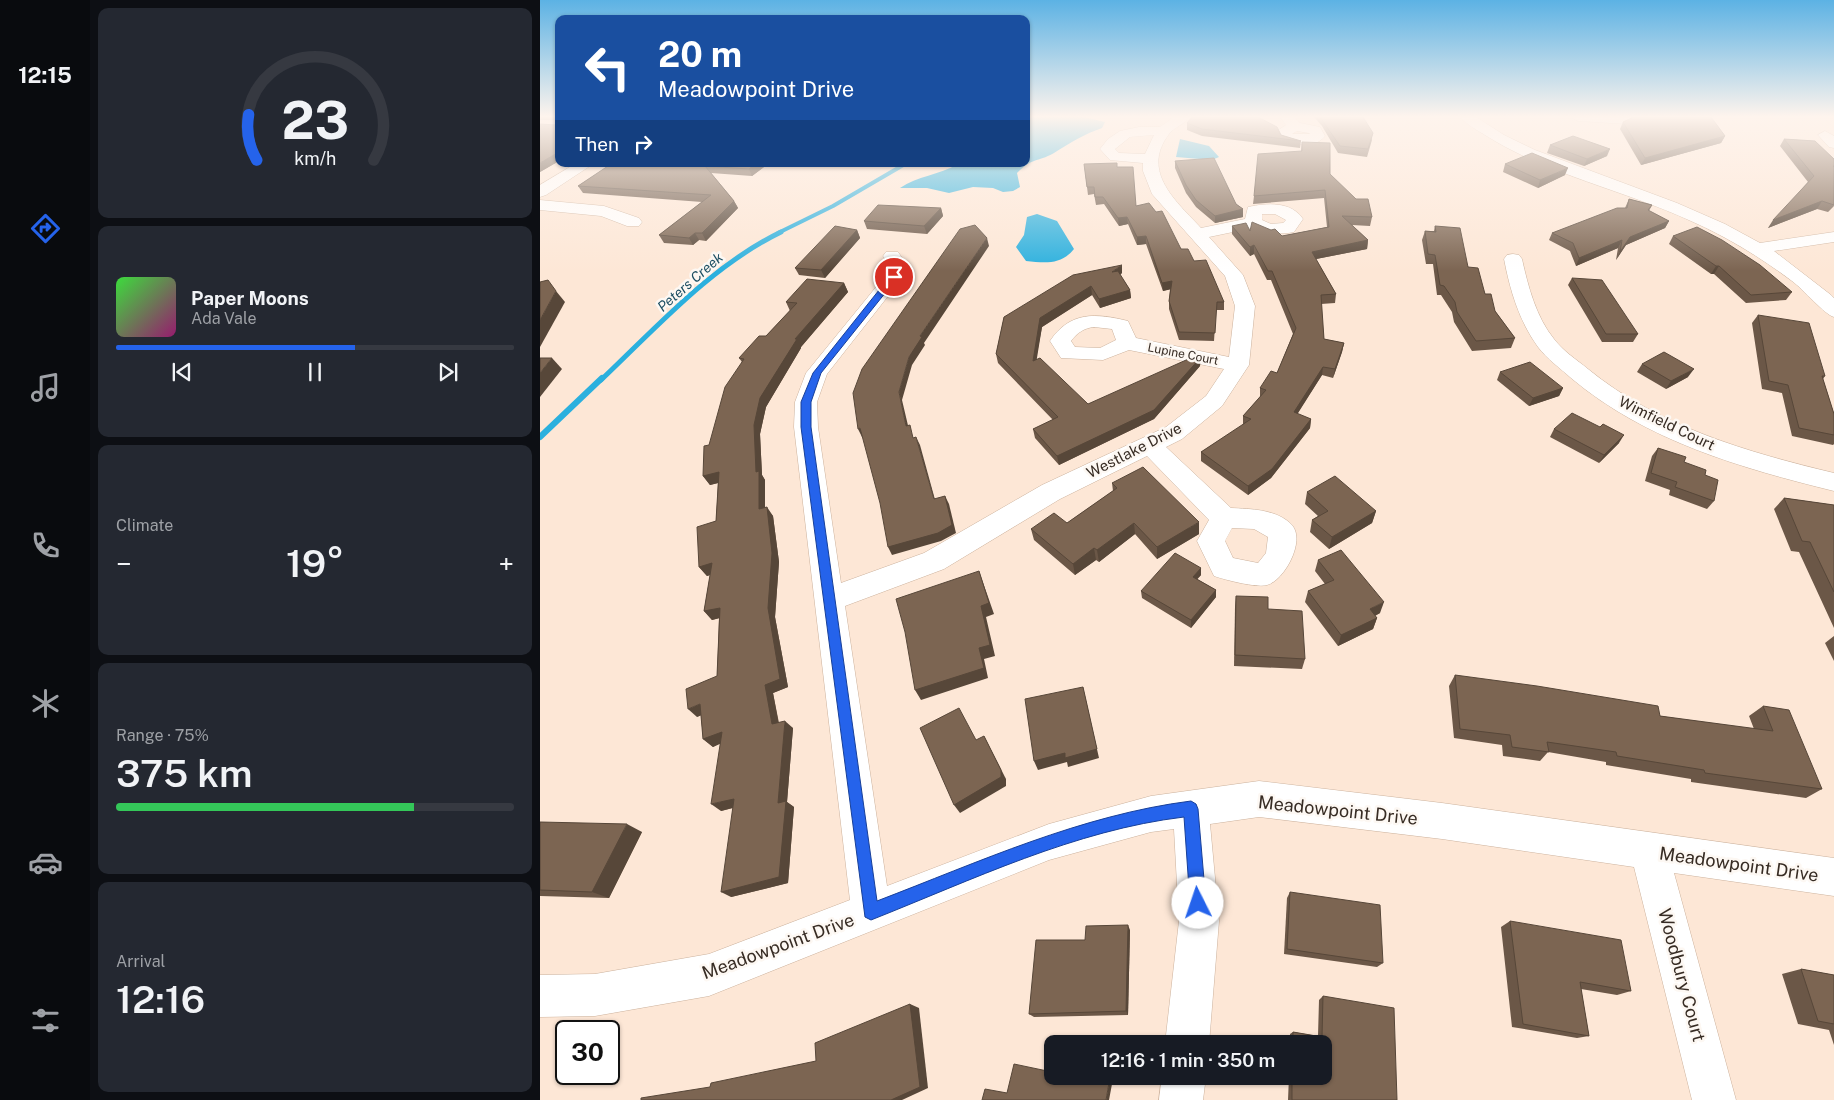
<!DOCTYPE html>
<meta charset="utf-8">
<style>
body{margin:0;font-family:"Public Sans",sans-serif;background:#242831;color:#f1f3f6;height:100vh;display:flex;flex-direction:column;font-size:19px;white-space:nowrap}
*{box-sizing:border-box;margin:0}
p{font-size:16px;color:#9ea1a6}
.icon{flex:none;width:28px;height:28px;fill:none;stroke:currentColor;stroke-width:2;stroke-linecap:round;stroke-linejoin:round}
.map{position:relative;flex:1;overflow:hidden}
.side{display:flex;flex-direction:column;gap:8px;padding:8px;background:#0d0f14;width:450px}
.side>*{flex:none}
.banner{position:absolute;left:15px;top:15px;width:475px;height:152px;border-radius:10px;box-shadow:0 1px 4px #0004;background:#1a4fa0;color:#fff;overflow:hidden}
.speed{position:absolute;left:15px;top:1020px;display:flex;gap:10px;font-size:25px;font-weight:700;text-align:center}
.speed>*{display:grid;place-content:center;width:65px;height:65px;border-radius:50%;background:#171b24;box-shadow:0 1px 4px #0004;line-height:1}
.speed .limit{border:2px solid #111;border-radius:8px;background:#fff;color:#111}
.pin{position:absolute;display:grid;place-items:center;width:42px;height:42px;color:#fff;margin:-21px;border:2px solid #fff;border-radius:50%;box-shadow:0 1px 5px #0007}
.me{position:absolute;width:55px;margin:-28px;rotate:356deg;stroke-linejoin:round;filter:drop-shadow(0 0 4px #0008)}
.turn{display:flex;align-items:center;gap:18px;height:105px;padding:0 20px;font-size:22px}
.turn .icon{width:65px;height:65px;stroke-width:2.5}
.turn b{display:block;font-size:35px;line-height:42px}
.then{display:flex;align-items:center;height:48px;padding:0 20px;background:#0003;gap:10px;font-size:19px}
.big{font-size:38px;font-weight:600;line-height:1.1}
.side .card{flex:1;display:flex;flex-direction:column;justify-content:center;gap:8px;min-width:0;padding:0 18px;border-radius:10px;background:#242831}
.side .dial{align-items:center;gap:0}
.dial svg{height:130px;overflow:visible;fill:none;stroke:#363941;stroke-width:7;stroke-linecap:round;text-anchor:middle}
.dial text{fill:#f1f3f6;stroke:none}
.song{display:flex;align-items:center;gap:15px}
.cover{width:60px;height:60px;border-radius:8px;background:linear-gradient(135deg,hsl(120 70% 55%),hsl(320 70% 35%))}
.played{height:5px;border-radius:2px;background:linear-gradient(90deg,#2563eb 60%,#363941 60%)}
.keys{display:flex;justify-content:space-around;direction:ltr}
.heat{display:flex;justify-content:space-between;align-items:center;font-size:28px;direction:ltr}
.charge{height:8px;border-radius:4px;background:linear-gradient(90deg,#34c759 75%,#363941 0)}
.trip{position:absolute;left:504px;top:1035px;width:288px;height:50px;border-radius:10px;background:#171b24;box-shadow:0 1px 4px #0004;font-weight:600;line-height:50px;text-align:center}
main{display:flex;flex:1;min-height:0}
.dock{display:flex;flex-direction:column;width:90px;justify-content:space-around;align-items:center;background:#090b0e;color:#9ea1a6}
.dock .icon{width:35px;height:35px}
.dock .current{color:#2563eb}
.dock b{font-size:22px;color:#f1f3f6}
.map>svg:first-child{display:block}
</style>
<main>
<nav class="dock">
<b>12:15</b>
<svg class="icon current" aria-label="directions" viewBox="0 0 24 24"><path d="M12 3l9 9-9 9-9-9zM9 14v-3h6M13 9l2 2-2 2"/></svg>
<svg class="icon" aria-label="music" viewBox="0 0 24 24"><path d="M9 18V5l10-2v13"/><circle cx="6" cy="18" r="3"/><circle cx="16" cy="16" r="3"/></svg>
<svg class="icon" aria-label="phone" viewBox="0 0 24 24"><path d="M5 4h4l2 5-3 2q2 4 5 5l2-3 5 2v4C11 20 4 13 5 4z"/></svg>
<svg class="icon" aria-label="climate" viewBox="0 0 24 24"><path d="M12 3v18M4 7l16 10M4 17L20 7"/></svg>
<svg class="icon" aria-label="car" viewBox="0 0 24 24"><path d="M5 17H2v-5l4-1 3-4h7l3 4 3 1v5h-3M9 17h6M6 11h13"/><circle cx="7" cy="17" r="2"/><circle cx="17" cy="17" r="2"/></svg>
<svg class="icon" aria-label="filters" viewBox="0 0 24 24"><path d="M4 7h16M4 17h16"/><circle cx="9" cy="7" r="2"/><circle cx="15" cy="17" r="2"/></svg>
</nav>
<section class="side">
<div class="card dial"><svg viewBox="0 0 100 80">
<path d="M14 69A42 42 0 1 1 86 69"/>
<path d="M14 69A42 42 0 0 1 9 41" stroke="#2563eb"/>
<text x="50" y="56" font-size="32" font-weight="700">23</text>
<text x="50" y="72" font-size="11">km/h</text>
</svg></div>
<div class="card">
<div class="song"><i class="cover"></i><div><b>Paper Moons</b><p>Ada Vale</p></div></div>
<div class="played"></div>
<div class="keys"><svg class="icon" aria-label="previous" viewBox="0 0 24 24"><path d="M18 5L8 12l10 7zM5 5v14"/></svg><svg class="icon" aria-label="pause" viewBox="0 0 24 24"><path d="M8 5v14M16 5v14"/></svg><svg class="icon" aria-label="next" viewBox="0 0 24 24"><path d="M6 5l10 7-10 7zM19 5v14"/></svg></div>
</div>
<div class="card"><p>Climate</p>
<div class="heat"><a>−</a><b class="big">19°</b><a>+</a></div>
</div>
<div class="card"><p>Range · 75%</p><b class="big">375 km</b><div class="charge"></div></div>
<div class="card"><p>Arrival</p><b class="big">12:16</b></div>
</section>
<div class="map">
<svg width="1294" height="1100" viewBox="0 0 1294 1100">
<rect width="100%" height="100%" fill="#fde7d6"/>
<g fill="#2bb0de">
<path d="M486,117H544L565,122L562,128C544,134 530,143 514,153C496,163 493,157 477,173L480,187L473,191L463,192L453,188L433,187L409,193L387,188H360C377,176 399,175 418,164H486Z"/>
<path d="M640,139L669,146L679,157L672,160L636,157Z"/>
<path d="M497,214L517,221L534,249C521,265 506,263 486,261L476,247L484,235L487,217Z"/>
</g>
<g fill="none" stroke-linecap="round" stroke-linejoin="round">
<path stroke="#2bb0de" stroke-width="4" d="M238,233L293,206L365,164"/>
<path stroke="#2bb0de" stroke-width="5" d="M61,380C117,327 171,266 241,232"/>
<path stroke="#2bb0de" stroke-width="6" d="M0,437L62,378"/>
<defs>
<g id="minor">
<path d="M634,117H650C645,124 634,127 629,134C600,172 637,202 661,228L705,219L708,207C727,203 751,201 763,219L754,232L748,233L729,234L712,228L669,237L703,275L715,306L709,365L682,406L642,439L626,447L691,508C710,509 737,509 752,525C766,541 744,581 727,585C716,588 686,580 674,576L657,541L669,520L607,456L520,499L404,569L305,606L347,886L509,824L611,796L719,781L902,803L1294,858V896L1134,873L1196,1100H1152L1094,867L902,839L719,817L670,824L679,921L669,1044H625L639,921L634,829L611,832L509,860L169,996L55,1016L0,1017V975L55,974L169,954L310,900L254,427L255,402L266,373L345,276L349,265L343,256L346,252H358L367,265L363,277L287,374L277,402L278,427L301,583L384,553L502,485L626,427L666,396L684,369L589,350L563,360L521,358L510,341C530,311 556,313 588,321L596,338L689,357L695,306L685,276L612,194L603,171V163L570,160L560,149L568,139L580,131L599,127H620ZM614,135L605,154L579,153L575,149L590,137ZM722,214H735L746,220L743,223L731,224L722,220ZM554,327L572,329L576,340L560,348L535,347L531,341C537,333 544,328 554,327ZM692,528L714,529L728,537L726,553L718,563L693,558L685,541Z"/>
<path d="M740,117H754L760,123L780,127L785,136C775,149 754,144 741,140L737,131L746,125ZM757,131L769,133L770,134H752Z"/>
<path d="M921,117H936L964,135L995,150L1137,203L1185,224L1220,243L1294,232V242L1234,251L1291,295L1294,298V317C1285,315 1263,289 1252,281C1220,257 1187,237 1151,221C1084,190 1008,175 945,135C937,130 927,125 921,117Z"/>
<path d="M1031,117H1091L1095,120L1088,124L1038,121Z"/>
<path d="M1285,131L1294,136V148L1289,147L1278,135Z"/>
<path d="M35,164H53L6,195L0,197V185Z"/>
<path d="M0,200L64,206L99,218L102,222L99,226H87L61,216L0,210Z"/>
<path d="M973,254L979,255L982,259C988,286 996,317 1014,339C1023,351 1037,360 1048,369C1119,427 1207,452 1294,473V491C1201,468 1106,441 1031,378C1020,368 1007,359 998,347C979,321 970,290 964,259L967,255Z"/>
<path d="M622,1076H666L663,1100H619Z"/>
</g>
</defs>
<use href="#minor" stroke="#ccb29d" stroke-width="1"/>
<use href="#minor" fill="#fff" fill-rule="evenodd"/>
</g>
<g fill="#6b5747">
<path d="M0,117H19V161L0,172L16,125V120H0Z"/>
<path d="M774,117H823L832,140L827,157L798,153L782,126Z"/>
<path d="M1093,117H1171L1185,136L1181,143L1101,165L1080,129L1083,122Z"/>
<path d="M647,123L741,135L761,141L760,148L662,136L647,130Z"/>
<path d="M1244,139L1275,141L1294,206L1288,212L1277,209L1228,228L1268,182L1240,146Z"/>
<path d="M762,142L790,174L832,217L830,226L812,225L828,240L827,249L776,259L796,294L795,303L781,304L784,339L804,343L802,352L793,378L782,375L757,414L771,419L770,428L731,478L708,495L661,461V452L703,425V416L720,397V388L737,373L753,334L731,280H727L714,254L710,256L692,234V226L710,231L742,236L787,227L784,198L713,204L714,196L761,151Z"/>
<path d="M1010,145L1067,156L1044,166L1007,153Z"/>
<path d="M635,161L703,209V217L675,223L656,207L646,193L635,168Z"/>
<path d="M71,164H228L212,176L171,173L194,201L198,208L166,241L159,240L153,245L124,243L119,235L162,202L43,193L38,186Z"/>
<path d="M544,164L577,167L596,206L654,261L684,302V310H676L674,341L639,340L629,309V301L630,289L623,291L606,244L597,245L588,224L579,226L564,204L556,205L554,194L548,195Z"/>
<path d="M965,164L1025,175L998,188L963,172Z"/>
<path d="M1089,199L1112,205L1109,211L1129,221L1125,228L1086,245L1076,260L1078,248L1036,266L1030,251L1009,240L1012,233L1085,208Z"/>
<path d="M401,208L403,216L387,234L327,229L324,221Z"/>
<path d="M895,226L928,267L955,311L975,338L971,348L932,351L914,322L912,312L901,295H897L893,264H886L882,240L885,231H894Z"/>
<path d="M317,230L320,238L285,278L259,275L255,268Z"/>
<path d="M1133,236L1252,292L1246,300L1206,303L1174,274H1171L1129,244Z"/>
<path d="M582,273L580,275L590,290L591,298L560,308L552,295L502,327L496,359L548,404L660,366L614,419L519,465L495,438L493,429L513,420L458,363L456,354L464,317Z"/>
<path d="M1032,278L1098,334L1093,342H1062L1028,285Z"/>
<path d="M304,283L308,292L261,347V348L226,407L220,434L222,475L225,480V507L233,516L239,562L235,617L248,687L233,693L239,723L253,728L247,802L254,807L248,883L191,897L193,808L181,811L180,743L173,747L163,739L161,715L157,717L177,676L179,618L172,620L164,611L170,575L167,576L159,567L176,521L178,483L170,485L163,476L202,362L199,358L226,336L250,311L246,302Z"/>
<path d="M1218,315L1285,376L1283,379L1294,414V444L1293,445L1252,436L1242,393L1222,389L1212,323Z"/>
<path d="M1102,364L1148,377L1126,389L1097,372Z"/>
<path d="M960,372L1023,388L1019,396L989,406L957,380Z"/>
<path d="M1014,429L1079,443L1059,463L1010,437Z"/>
<path d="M1118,448L1165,475L1174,501L1167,509L1129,495L1130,490L1105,481L1112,456Z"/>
<path d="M572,483L659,534L617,559L595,534L559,562L556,560L535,575L494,540L491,529L527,523L573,491Z"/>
<path d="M767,492L836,511L832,523L789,549L770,532L772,520L778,516L765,504Z"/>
<path d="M1244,498L1294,505V628L1259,552L1251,551L1234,509Z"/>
<path d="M778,560L840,613L835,616L837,618L833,629L798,646L765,602L768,591L785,584L775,571Z"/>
<path d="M661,568V575L657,579L676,590V597L651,628L602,598L601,591Z"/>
<path d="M696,596L728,609L765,659L762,669L694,666L695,607Z"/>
<path d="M1294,636V661L1285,643Z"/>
<path d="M915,675L1120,716L1214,729L1209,716L1223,706L1282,789L1266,798L1151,782V779L1066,765V762L1008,752L1000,761L963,756L962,745L914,738L909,686Z"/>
<path d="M0,822L102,832L69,898L0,896Z"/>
<path d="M750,892L843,963L837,967L744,954L747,898Z"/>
<path d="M970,921L1091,991L1077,995L1041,989L1049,1036L1037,1038L972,1027L961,927Z"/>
<path d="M590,930L588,1015L494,1017L489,1014L545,940Z"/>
<path d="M1261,969L1294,975V1045L1289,1030L1258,1024L1242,974Z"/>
<path d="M783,996L857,1100H748L749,1076H782V1044H750V1034L753,1032L778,1036L779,1000Z"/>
</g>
<g fill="#574739">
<path d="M1185,136L1181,143L1101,165L1105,158Z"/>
<path d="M1070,149L1067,156L1044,166L1047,159Z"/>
<path d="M19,152V161L0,172V163Z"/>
<path d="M215,164H228L212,176L209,169Z"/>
<path d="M1028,168L1025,175L998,188L1000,180Z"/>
<path d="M194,201L198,208L166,241L162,233Z"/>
<path d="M1282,201L1277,209L1228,228L1233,220Z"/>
<path d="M401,208L403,216L387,234L384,226Z"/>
<path d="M703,209V217L675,223V216Z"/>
<path d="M587,217L588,224L579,226L578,218Z"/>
<path d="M1129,221L1125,228L1086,245L1076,260L1080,252L1090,237Z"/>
<path d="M317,230L320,238L285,278L281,270Z"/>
<path d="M155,233L159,240L153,245L149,238Z"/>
<path d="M606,236V244L597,245V237Z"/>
<path d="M447,238L449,246L384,343L385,345L372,365L362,400L370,434L366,426L359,392L369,357L380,336Z"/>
<path d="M828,240L827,249L771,260L772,252Z"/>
<path d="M1082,240L1078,248L1036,266L1039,258Z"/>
<path d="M714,245V254L710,256V247Z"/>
<path d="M582,265V273L573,281L572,272Z"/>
<path d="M1176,266H1179L1174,274H1171Z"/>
<path d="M632,281V289L623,291L622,283Z"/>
<path d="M304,283L308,292L261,347V348L226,407L220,434L222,475L225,480V518L219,509L216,472L214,425L220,398L255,339Z"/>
<path d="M551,286L552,295L502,327L495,370L493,361L500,318Z"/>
<path d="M590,290L591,298L560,308L559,299Z"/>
<path d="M16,291L25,302L0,347V320Z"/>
<path d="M804,343L802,352L793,378L795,369Z"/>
<path d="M661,357L660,366L614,419L519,465L517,456Z"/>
<path d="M12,358L22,369L0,397V373Z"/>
<path d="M783,367L782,375L753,421L754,412Z"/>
<path d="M1154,369L1148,377L1126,389L1131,381Z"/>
<path d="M1023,388L1019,396L989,406L993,398Z"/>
<path d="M771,419L770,428L731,478L708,495V486Z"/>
<path d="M320,428L324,436L322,437L318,429Z"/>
<path d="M1084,435L1079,443L1059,463L1064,455Z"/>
<path d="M376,437L380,445L397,507L394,499Z"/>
<path d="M179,472L186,481L170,485L163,476Z"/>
<path d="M405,496L409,504L416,533L401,541L352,555L348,547Z"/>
<path d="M227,507L233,516L239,562L235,617L248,687L233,693L240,731L232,724L225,685L228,608Z"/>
<path d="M836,511L832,523L789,549L792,537Z"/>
<path d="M659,522V534L617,559V547Z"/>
<path d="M594,523L595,534L559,562L557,550Z"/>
<path d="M554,548L556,560L535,575L533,564Z"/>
<path d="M172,563L179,572L167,576L159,567Z"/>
<path d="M661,568V575L653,584V577Z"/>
<path d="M439,571L454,614L446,617L455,656L444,659L448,678L381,700L375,690L439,648L441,606Z"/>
<path d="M676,590V597L651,628V620Z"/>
<path d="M844,602L840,613L826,620L830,609Z"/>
<path d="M180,608L188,616L172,620L164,611Z"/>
<path d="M837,618L833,629L798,646L801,635Z"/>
<path d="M543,687L559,758L528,767L527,762L498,770L494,761Z"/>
<path d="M160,704L169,712L157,717L148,709Z"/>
<path d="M245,721L253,728L247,802L254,807L248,883L191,897L181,892L238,803Z"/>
<path d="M182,732L191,739L173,747L163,739Z"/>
<path d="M444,736L466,779V786L420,813L414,805Z"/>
<path d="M194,799L203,805L181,811L171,804Z"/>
<path d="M87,824L102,832L69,898L52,892Z"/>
<path d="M588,925L590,930L588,1015L586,1011Z"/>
<path d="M370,1004L379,1008L388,1088L362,1100H351Z"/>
<path d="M569,1083L572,1084L569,1100H566Z"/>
</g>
<g fill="#7c6552" stroke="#574739">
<path d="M16,117H19V152L0,163V124L16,125Z"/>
<path d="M652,117H718L737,127L741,135L761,141L662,129L647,123Z"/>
<path d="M780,117H823L833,133L828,149L800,146Z"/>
<path d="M1094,117H1171L1185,136L1105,158L1083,122Z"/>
<path d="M1033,136L1070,149L1047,159L1010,145Z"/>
<path d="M1244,139L1275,141L1294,159V166H1293L1294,167V205L1282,201L1233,220L1274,176Z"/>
<path d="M762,142L790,143V174L816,199H828L832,217L802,216L828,240L772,252L796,294L781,295L784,339L804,343L795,369L783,367L754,412L771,419L732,469L708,486L661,452L711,419L703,416L726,390L720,388L731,371L737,373L756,328L732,271H728L714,245L710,247L692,226L706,223L710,231L712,222L731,230L735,229L742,236L789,227L785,190L714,196L718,154L762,151Z"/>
<path d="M992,153L1028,168L1000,180L965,164Z"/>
<path d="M674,158L696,204L703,209L675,216L656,200L646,185L635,161Z"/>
<path d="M577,163V167H593L596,206L609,203L616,212L622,211L641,249H648L654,261L666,260L684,302H677L675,333L639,332L629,301L632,281L622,283L606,236L597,237L587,217L578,218L563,197H555L554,187H547L544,164Z"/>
<path d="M71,164H215L209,169L165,166L194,201L162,233H155L149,238L119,235L171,195L38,186Z"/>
<path d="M1089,199L1112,205L1108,210L1129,221L1090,237L1080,252L1082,240L1039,258L1033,243L1012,233L1077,208H1087Z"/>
<path d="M338,205L401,208L384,226L324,221Z"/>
<path d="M435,225L447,238L380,336L382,337L369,357L359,392L366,426L370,425L373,438L376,437L394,499L405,496L412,525L398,533L348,547L340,503L320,428L318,429L313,393L322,369L420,229Z"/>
<path d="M295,226L317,230L281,270L255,268Z"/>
<path d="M895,226L920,228L928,267L938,268L945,294H951L955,311L975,338L936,341L917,312L915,302L904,286L900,285L895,255L888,254L885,231L896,232Z"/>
<path d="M1157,227L1182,240L1220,265L1252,292L1211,295L1179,266H1176L1133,236Z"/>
<path d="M582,265L572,272L578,271L590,290L559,299L551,286L500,318L493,361L500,358L548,404L655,356L661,357L614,410L517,456L493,429L518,417L456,354L464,317L533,275Z"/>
<path d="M1032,278L1062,280L1098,334H1066Z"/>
<path d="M267,279L304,283L255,339H257L220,398L214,425L216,472L219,471V509L227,507L232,553L228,608L240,679L225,685L232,724L245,721L238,803L246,801L239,877L181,892L194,799L171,804L182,732L163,739L160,704L148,709L146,689L177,676L180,608L164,611L172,563L159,567L157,527L176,521L179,472L163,476L164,446L169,445L185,387L204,359L199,358L219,336H226L257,303L246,302Z"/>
<path d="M8,280L16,291L0,320V282Z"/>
<path d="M1218,315L1269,323L1285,376H1282L1294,414V435L1259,428L1248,385L1229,381Z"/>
<path d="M1124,352L1154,369L1131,381L1102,364Z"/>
<path d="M0,358H12L0,373Z"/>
<path d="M990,362L1023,388L993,398L960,372Z"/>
<path d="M1032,413L1060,427L1063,424L1084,435L1064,455L1014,429Z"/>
<path d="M1118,448L1146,457L1144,462L1166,470L1165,475L1178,480L1174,501L1135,487L1137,482L1111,473Z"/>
<path d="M603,467L659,522L617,547L594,523L557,550L554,548L533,564L491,529L514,513L527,523L577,488L572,483Z"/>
<path d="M795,476L836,511L792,537L772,520L788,511L767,492Z"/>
<path d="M1244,498L1294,505V592L1270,542L1262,541Z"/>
<path d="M801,550L844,602L830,609L837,618L801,635L768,591L794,580L778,560Z"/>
<path d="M635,553L661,568L653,577L676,590L651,620L601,591Z"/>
<path d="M439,571L449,603L441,606L450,645L439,648L444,668L375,690L365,632L356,599Z"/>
<path d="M696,596L728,597V609L762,611L765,659L695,655Z"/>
<path d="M915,675L997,686L1118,706L1120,716L1233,731L1223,706L1249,710L1282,789L1165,773L1164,770L1077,756L1076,752L1007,742L1009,752L972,747L970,735L920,729Z"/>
<path d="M543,687L557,749L525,758V753L494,761L485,699Z"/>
<path d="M419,708L436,740L444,736L461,770V777L414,805L380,728Z"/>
<path d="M0,822L87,824L52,892L0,890Z"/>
<path d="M750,892L840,905L843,963L747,949Z"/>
<path d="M970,921L1081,940L1091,991L1040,982L1049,1036L983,1024Z"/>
<path d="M588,925L586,1011L489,1014L496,940H545L546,926Z"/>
<path d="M1261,969L1294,975V1024L1278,1021Z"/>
<path d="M783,996L854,1008L857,1100H752V1076H782V1044H753V1032L782,1037Z"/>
<path d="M370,1004L380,1087L351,1100H101V1098L170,1087L171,1083L276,1061L275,1043Z"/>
<path d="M474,1064L512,1072V1076H536L569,1083L566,1100H442L445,1089L467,1093Z"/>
</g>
<linearGradient id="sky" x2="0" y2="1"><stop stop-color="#5cb2e4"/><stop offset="0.43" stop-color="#fef4ed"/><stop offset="1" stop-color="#fef4ed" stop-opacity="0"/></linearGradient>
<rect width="1294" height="271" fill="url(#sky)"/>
<path fill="#2563eb" stroke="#184099" d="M351,275L358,277L281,373L271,402V427L337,901C439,862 541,815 651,801L656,804L658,809L666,903L664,908L658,911L652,908L650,903L644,817C535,830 432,880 331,920L325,917L261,427V402L273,373Z"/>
<g text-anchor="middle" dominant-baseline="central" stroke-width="5" stroke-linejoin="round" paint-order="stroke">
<g font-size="12" fill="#372c24" stroke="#fdf8f3">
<text transform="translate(643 354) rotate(11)">Lupine Court</text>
</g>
<g font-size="14" font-style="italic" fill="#1c4e62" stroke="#fdf8f3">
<text transform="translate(150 282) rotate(-41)">Peters Creek</text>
</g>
<g font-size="15" fill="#372c24" stroke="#fdf8f3">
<text transform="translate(1127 423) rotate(26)">Wimfield Court</text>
<text transform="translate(594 450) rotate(-27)">Westlake Drive</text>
</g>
<g font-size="18" fill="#372c24" stroke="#fdf8f3">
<text transform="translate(798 810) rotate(6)">Meadowpoint Drive</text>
<text transform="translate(1199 864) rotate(8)">Meadowpoint Drive</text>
<text transform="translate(238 946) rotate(-20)">Meadowpoint Drive</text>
<text transform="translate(1142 975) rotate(75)">Woodbury Court</text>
</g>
</g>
</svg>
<div class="speed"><div class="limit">30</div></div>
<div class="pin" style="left:354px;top:277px;background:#d93025"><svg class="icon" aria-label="arrive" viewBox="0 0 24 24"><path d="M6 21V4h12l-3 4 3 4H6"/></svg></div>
<svg class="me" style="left:658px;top:903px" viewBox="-20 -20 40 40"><circle r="19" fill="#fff"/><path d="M0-13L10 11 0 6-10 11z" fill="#2563eb"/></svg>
<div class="trip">12:16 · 1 min · 350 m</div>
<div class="banner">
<div class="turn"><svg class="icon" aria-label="left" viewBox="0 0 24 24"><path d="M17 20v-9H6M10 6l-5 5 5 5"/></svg><div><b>20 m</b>Meadowpoint Drive</div></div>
<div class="then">Then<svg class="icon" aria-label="right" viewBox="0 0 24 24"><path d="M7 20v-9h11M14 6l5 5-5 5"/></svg></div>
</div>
</div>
</main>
